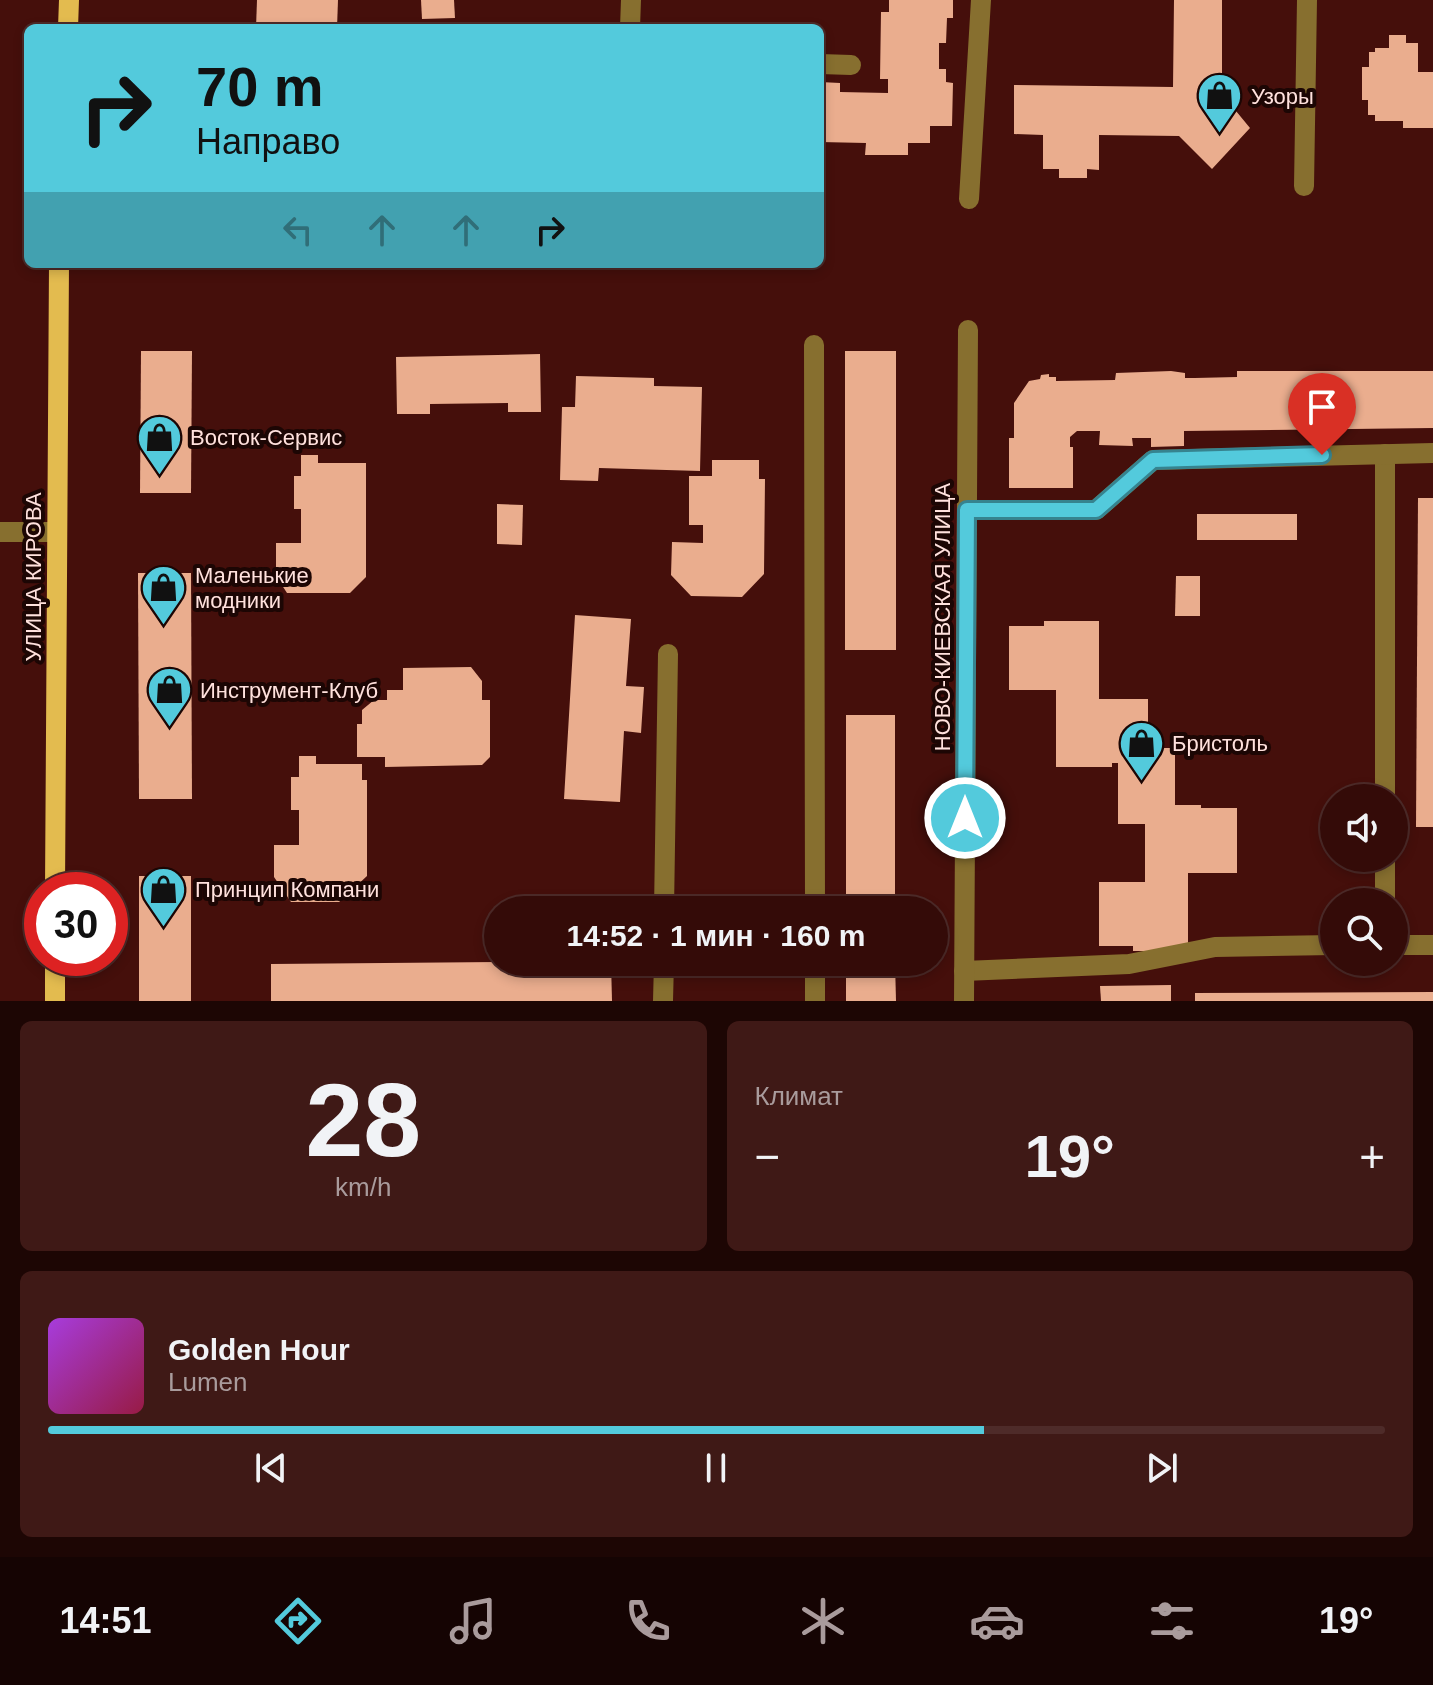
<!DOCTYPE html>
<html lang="ru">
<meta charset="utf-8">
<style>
body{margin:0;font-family:Arial,sans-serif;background:#3f1916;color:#f1f3f6;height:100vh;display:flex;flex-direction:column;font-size:30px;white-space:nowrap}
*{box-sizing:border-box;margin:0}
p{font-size:26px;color:#a99b9c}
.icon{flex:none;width:44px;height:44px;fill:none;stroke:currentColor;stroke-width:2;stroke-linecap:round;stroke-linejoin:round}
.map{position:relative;height:1001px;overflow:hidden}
.side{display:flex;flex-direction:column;gap:20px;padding:20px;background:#1d0604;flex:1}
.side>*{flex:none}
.top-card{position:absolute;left:24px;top:24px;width:800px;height:244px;border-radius:12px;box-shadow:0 4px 12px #0003,0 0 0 2px #4e2b29;background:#53cadc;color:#111;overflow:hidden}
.controls{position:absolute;left:1320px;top:784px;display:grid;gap:16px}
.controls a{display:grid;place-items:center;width:88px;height:88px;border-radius:50%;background:#340b08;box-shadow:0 4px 12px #0003,0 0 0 2px #4e2b29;font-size:40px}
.speed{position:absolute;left:24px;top:872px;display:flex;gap:16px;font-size:40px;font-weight:700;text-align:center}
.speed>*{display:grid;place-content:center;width:104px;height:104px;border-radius:50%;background:#340b08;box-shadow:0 4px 12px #0003,0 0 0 2px #4e2b29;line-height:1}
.speed .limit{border:12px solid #d22;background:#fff;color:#111}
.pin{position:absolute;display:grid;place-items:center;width:68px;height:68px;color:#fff;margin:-82px -34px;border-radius:50% 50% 50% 0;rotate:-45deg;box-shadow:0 0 8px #0007}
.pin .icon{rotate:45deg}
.me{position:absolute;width:88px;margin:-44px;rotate:0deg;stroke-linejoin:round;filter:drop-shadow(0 0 6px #0008)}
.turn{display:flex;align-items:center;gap:28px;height:168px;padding:0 40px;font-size:36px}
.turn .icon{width:104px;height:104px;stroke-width:2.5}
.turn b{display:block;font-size:56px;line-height:68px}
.lanes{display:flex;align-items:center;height:76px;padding:0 40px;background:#0003;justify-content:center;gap:40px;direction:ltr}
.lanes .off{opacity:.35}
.big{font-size:60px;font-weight:800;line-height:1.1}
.side .tile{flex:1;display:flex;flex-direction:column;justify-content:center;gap:12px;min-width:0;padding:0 28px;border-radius:12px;background:#3f1916}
.side .dial{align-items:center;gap:0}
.dial b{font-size:104px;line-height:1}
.song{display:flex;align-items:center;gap:24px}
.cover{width:96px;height:96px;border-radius:12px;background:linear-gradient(135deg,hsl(280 70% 55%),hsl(340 70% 35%))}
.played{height:8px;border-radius:4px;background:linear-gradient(90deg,#53cadc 70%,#4e2b29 70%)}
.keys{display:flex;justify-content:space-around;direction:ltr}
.heat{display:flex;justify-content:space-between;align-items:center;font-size:44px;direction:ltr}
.side .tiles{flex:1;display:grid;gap:20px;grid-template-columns:1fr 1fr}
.tile:last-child{grid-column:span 2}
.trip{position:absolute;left:484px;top:896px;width:464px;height:80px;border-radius:40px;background:#340b08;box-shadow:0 4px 12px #0003,0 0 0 2px #4e2b29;font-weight:800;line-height:80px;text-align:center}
.tab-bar{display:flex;height:128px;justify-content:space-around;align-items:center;background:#150403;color:#a99b9c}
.tab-bar .icon{width:56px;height:56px}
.tab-bar .on{color:#53cadc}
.tab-bar b{font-size:36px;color:#f1f3f6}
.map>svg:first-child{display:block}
</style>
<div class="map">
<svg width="1433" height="1001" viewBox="0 0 1433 1001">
<rect width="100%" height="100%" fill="#450f0b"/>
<g fill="#eaad8e">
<path d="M257,0H338L337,28H256Z"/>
<path d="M421,0H454L455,18L422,19Z"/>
<path d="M889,0H953V18H947L946,43H939V69H946V82L953,83L952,126H930V143H908V155H865L866,143L820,142V82L840,83V92L888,93V79H880L881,12H889Z"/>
<path d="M1174,0H1222V94L1250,128L1212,169L1179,136L1099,135V170L1087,169V178H1059V169H1043V135L1014,134V85L1173,87Z"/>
<path d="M1389,35H1406V43H1418V72H1433V128H1403V121H1375V115H1368V100H1362V67H1369V52H1375V48H1389Z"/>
<path d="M141,351H192L191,493H140Z"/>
<rect x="845" y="351" width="51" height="299"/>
<path d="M540,354L541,412H508V403L430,404V414H397L396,357Z"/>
<path d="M1171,371L1185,373V378H1195L1237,377V371H1433V428L1184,431V446L1151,447V438H1132L1133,446L1099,445L1100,431H1077L1070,437V447H1073V488H1009V438H1014V403L1029,381L1040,379L1041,375L1049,374V377H1056V381L1115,380L1116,373Z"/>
<path d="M576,376L654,378V386L702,387L700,471L599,468L598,481L560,480L562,407H575Z"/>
<path d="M301,455H318V463H366V577L350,593H287L276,576V543H301V509H294V476H301Z"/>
<path d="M712,460H759V479H765L764,574L742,597L691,596L671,575L672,542L703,543V525H689V476H712Z"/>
<path d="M1418,498H1433V827H1416Z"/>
<path d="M497,504L523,505L522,545L497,544Z"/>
<rect x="1197" y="514" width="100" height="26"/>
<path d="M138,573H191L192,799H139Z"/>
<path d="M1176,576H1200V616H1175Z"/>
<path d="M575,615L631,619L626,686L644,687L641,733L624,731L620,802L564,799Z"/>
<path d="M1044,621H1099V699H1148V748H1175V805H1201V808H1237V873H1188V951H1133V946H1099V882H1145V824H1118V763H1112V767H1056V690H1009V626H1044Z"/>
<path d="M471,667L482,681V700H490V757L482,765L385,767V757H357V724H362V710L374,700H387V690H403V668Z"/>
<rect x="846" y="715" width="49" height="195"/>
<path d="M299,756H316V764H362V780H367V876L339,902H291L274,877V845H299V810H291V777H299Z"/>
<rect x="139" y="876" width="52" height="125"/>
<path d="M498,962H611L612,1001H271V964Z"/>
<path d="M846,962H895L896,1001H846Z"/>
<path d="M1171,985V1001H1101L1100,986Z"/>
<path d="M1433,992V1001H1195V993Z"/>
</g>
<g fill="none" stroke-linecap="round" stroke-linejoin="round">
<g stroke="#876f2f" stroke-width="20">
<path d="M630,28L631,0"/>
<path d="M820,64L851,65"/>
<path d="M1304,186L1307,0"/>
<path d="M969,199L981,0"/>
<path d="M814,345L815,910"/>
<path d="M1385,454V798"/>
<path d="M967,510H1096L1153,460L1433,453"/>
<path d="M0,532H57"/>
<path d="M1385,858V902"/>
<path d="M664,910L668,654"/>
<path d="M1394,945H1433"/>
<path d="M815,962V1001"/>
<path d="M964,971L1129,964L1215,947L1334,945"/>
<path d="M663,1001L664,962"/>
<path d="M964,1001L968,330"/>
</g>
<g stroke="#e3bb4f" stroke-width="20">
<path d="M68,28L69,0"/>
<path d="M55,890L59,264"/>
<path d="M55,1001V958"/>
</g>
</g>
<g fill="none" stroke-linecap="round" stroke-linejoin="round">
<defs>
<path id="route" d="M965,818L967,510H1096L1153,460L1322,455"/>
</defs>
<use href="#route" stroke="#36838f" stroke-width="20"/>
<use href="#route" stroke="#53cadc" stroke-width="14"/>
</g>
<defs>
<symbol id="shop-pin" viewBox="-11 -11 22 30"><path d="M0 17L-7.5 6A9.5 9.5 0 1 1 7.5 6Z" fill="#53cadc" stroke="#1c0604"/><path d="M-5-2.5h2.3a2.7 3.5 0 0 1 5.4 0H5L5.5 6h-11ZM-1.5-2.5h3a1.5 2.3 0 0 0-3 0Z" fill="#111"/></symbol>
</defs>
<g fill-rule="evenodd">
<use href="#shop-pin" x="1194" y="70" width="51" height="69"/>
<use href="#shop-pin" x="134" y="412" width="51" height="69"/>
<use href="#shop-pin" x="138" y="562" width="51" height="69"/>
<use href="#shop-pin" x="144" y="664" width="51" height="69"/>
<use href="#shop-pin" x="1116" y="718" width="51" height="69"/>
<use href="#shop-pin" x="138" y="864" width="51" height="69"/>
</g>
<g text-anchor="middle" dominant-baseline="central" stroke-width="8" stroke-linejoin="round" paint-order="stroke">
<g font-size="22" fill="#ffe1dd" stroke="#1c0604" text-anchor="start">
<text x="1251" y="96">Узоры</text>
<text x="190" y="437">Восток-Сервис</text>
<text x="195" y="575">Маленькие<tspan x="195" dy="25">модники</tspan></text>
<text x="200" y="690">Инструмент-Клуб</text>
<text x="1172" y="743">Бристоль</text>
<text x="195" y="889">Принцип Компани</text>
</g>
<g font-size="22" fill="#ffe1dd" stroke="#1c0604">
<text transform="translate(33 577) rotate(-90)">УЛИЦА КИРОВА</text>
<text transform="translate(942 617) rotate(-90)">НОВО-КИЕВСКАЯ УЛИЦА</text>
</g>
</g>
</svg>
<div class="controls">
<a><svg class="icon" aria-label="sound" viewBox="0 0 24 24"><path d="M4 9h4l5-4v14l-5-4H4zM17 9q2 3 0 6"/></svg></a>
<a><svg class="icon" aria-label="search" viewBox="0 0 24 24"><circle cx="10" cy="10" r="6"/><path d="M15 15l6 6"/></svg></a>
</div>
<div class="speed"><div class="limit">30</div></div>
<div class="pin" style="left:1322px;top:455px;background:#d93025"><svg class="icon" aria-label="arrive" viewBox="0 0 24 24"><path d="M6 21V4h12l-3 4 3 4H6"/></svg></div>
<svg class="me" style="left:965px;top:818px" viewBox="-20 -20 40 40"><circle r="17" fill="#53cadc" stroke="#fff" stroke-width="3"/><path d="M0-11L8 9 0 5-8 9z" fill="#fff"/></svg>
<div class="trip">14:52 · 1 мин · 160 m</div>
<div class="top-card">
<div class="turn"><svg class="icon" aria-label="right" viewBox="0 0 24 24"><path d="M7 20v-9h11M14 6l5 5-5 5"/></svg><div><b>70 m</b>Направо</div></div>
<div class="lanes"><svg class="icon off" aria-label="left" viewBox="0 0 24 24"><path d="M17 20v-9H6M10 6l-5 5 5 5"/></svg><svg class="icon off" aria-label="ahead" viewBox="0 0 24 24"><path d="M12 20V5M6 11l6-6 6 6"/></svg><svg class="icon off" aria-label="ahead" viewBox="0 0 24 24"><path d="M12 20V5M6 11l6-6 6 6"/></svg><svg class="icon" aria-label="right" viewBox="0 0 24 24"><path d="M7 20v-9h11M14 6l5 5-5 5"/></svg></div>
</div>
</div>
<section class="side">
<div class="tiles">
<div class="tile dial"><b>28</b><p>km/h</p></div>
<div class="tile"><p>Климат</p>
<div class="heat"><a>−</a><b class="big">19°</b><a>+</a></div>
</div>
<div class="tile">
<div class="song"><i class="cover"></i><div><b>Golden Hour</b><p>Lumen</p></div></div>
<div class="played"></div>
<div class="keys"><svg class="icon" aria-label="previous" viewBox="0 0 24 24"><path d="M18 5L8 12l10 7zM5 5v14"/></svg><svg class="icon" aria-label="pause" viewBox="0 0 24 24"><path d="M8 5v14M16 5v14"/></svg><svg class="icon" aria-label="next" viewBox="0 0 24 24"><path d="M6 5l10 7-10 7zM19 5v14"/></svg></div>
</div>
</div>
</section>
<nav class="tab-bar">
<b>14:51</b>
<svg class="icon on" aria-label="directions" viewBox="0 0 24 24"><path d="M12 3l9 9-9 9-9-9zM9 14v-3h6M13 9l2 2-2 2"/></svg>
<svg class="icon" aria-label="music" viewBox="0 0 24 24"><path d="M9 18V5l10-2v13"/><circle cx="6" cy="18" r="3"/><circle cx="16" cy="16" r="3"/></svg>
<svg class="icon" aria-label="phone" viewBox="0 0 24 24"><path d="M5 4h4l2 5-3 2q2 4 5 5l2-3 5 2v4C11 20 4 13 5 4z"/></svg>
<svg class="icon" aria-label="climate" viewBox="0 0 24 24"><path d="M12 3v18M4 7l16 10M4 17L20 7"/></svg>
<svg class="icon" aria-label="car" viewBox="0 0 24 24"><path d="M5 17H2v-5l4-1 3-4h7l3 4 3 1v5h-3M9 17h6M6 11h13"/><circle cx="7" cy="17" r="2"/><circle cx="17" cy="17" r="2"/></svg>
<svg class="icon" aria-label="filters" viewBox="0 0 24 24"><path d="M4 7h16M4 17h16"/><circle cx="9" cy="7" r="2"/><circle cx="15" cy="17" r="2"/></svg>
<b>19°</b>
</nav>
